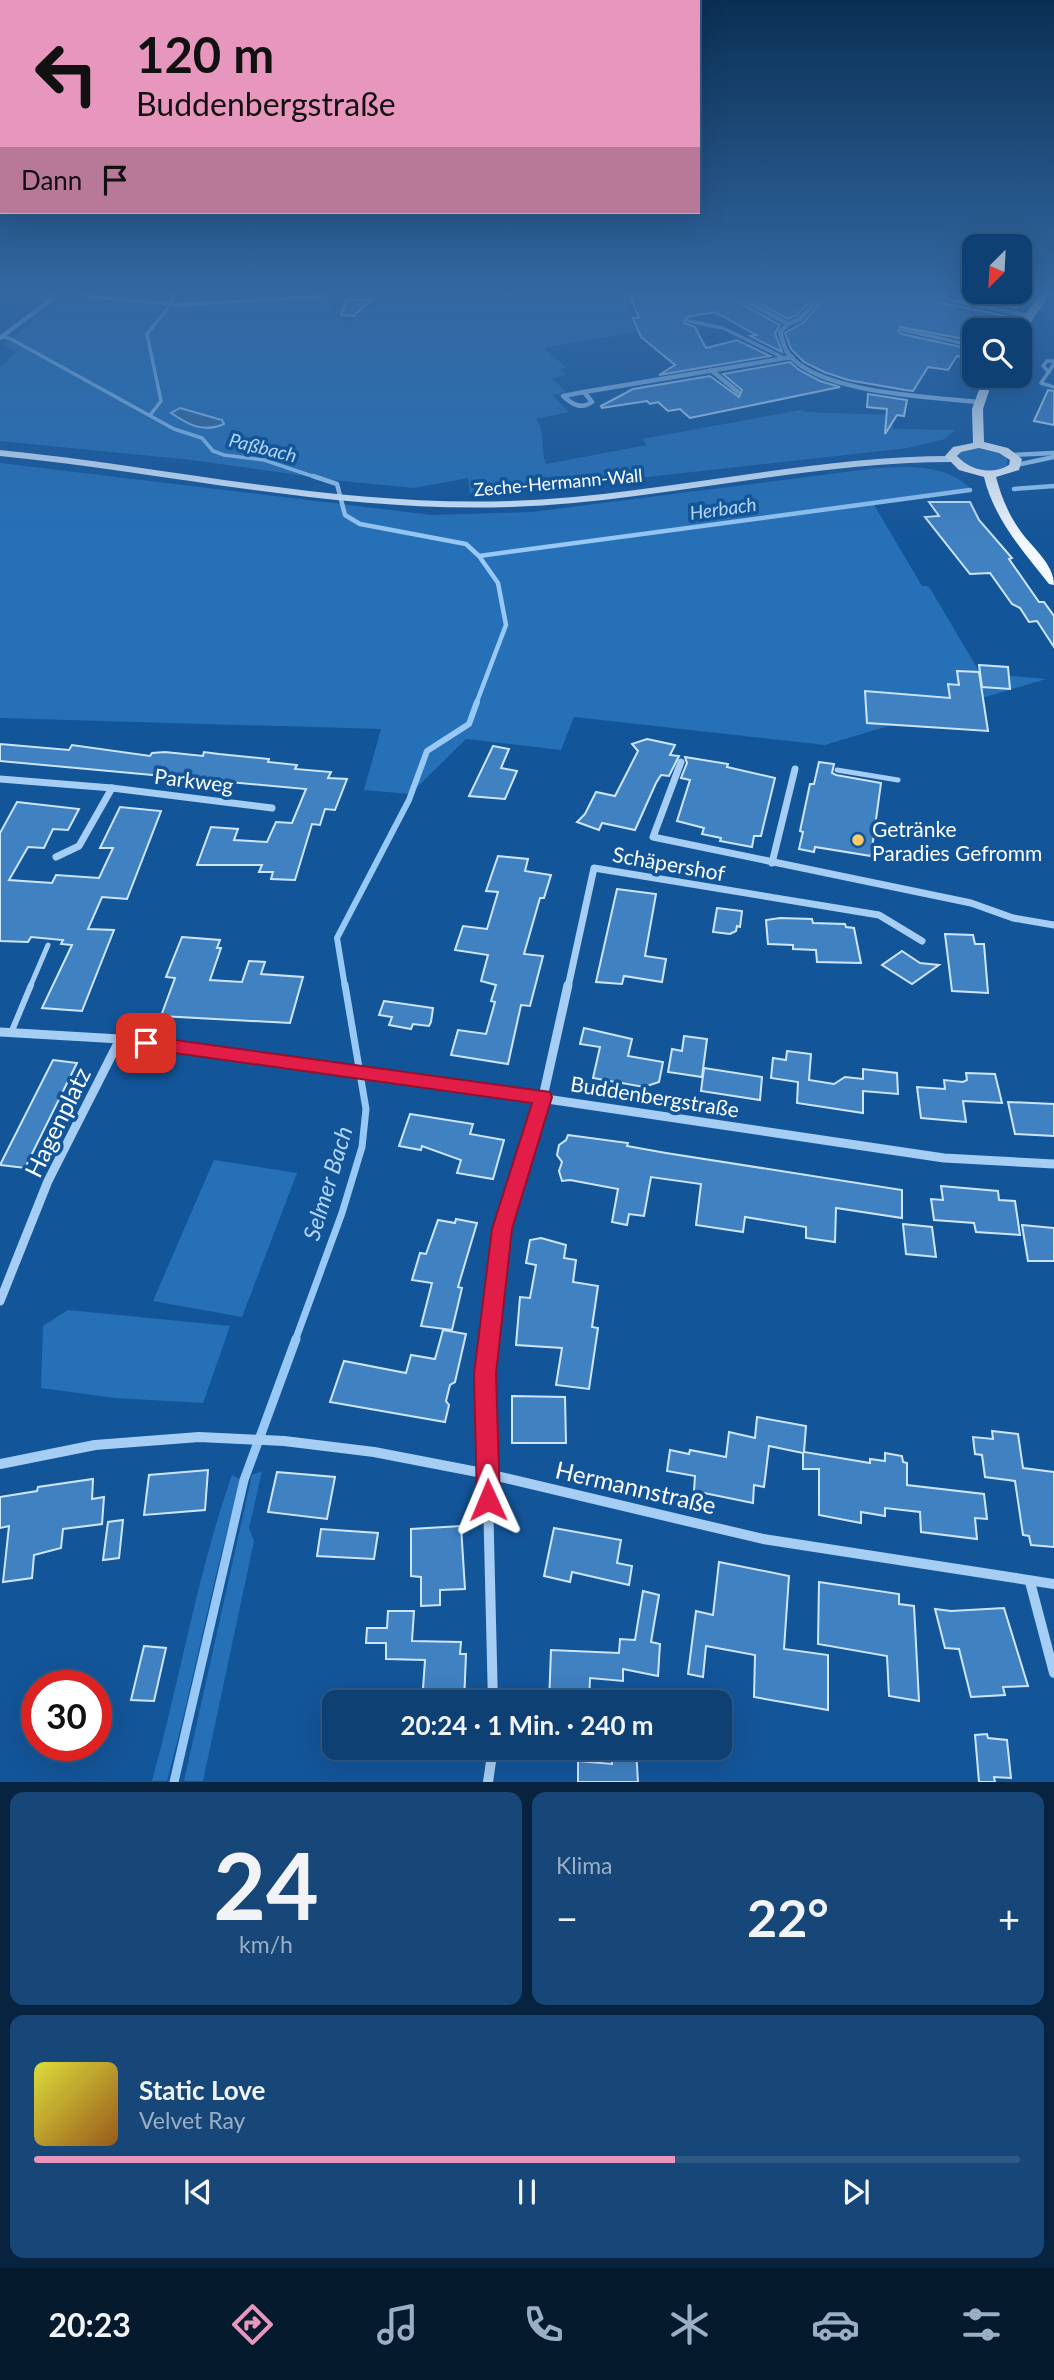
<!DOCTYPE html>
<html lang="de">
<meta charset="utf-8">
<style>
body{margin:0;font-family:Lato,sans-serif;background:#174778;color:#f1f3f6;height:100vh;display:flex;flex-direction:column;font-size:26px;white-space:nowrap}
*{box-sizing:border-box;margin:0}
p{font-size:23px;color:#9bafc4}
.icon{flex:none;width:38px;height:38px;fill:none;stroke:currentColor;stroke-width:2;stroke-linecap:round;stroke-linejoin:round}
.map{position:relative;height:1782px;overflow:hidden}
.sheet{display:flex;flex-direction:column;gap:10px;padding:10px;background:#08233f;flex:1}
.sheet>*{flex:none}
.banner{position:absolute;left:0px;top:0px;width:700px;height:214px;box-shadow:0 7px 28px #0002,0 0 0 2px #2e5985;background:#e797bd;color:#111;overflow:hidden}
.needle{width:46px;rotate:204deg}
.buttons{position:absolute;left:962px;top:234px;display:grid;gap:14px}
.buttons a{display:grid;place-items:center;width:70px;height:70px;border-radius:14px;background:#0e4073;box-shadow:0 7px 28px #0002,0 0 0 2px #2e5985;font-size:35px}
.speed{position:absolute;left:21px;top:1670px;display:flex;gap:14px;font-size:35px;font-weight:700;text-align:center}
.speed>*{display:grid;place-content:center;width:91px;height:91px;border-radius:50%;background:#0e4073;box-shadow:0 7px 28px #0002,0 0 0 2px #2e5985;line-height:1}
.speed .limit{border:10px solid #d22;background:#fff;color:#111}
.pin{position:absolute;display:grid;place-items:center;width:60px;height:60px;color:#fff;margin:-30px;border-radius:14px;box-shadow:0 4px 10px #0006}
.me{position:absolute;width:77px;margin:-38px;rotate:359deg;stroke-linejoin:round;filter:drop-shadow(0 0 5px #0008)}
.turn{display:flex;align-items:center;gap:24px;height:147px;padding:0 21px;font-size:32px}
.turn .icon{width:91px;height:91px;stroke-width:2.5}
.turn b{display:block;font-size:49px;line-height:60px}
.then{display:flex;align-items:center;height:66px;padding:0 21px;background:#0003;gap:14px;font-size:26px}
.big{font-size:52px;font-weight:700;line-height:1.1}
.sheet .tile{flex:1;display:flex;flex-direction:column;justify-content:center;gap:10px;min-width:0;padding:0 24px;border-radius:14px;background:#174778}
.sheet .dial{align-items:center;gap:0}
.dial b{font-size:91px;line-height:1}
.song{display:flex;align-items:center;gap:21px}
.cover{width:84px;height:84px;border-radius:10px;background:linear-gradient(135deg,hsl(60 70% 55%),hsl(30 70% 35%))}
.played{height:7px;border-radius:4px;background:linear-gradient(90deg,#e797bd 65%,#2e5985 65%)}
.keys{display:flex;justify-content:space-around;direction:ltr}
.heat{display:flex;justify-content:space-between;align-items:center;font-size:38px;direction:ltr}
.sheet .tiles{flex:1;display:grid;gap:10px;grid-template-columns:1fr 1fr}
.tile:last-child{grid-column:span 2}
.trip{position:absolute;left:322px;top:1690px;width:410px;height:70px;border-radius:14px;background:#0e4073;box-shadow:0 7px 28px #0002,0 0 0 2px #2e5985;font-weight:700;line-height:70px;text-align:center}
.tabs{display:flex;height:112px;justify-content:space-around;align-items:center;background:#061a2e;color:#9bafc4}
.tabs .icon{width:49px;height:49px}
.tabs .selected{color:#e797bd}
.tabs b{font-size:32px;color:#f1f3f6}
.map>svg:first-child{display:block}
</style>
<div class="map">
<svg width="1054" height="1782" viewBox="0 0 1054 1782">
<rect width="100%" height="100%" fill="#135599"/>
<g fill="#2670b7">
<path d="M71,296L178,306L313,298L314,301H334L330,314L348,321L389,299L625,296L638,332L544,348L566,368L560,369L566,375L552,378L566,392L552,395L569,412L536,419C546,433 540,449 546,464L647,445L642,439L801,410L805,412L893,415V429L955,430L945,439L908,448L531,490L470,493L468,478L414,488L342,481L192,460L0,441V368L16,352L3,345L55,302Z"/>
<path d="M980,448L996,452L1007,458V466C990,476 973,469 957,459L960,452Z"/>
<path d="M0,463L432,515L532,512L869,469C903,466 945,463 971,489L873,503L922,586H928L931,590L980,673L1046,679L825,745L574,717L561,750L466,739L410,794L364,790L381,729L0,718Z"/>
<path d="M214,1160L297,1173L242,1317L153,1301Z"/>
<path d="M68,1310L230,1326L203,1403L115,1398L41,1388L43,1326Z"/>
<path d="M262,1471L249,1528L254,1541L203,1781H184L252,1475Z"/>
<path d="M232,1475L241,1480C212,1579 194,1682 167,1781H152C180,1680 197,1574 232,1475Z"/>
</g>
<path fill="#376798" stroke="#98c9f6" stroke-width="2" d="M180,408L222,420L224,424C203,433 189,425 171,413Z"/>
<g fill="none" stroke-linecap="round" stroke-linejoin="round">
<g stroke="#98c9f6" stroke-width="3.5">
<path d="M170,303L175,296"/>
<path d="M0,336L11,339L174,429L202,438L213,451L224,455L264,460L318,478"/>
<path d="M151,414L161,401L147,334L168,308"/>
</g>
<g stroke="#98c9f6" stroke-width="4.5">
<path d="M313,476L337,484L345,515L360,524L466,544L479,556L498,583L506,625L476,704"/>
<path d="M1014,489L1054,486"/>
<path d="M479,556L970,490"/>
</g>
<path stroke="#98c9f6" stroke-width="6" d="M345,987L337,938L409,800L427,751L469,724L477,702"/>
<path stroke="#98c9f6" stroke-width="7" d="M295,1341L342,1213L362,1147L366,1109L345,985"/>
<path stroke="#98c9f6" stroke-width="9" d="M174,1782L244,1480L296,1339"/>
</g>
<g fill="#4081c2" stroke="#cee6fd" stroke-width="2">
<path d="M630,296H732L735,300L780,325L775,333L782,352L750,336L756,335L715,312L687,317L684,323L695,327L706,348L737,340L770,356L659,375L675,365L641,337L633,318H639Z"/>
<path d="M746,296H815L797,315L788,319Z"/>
<path d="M826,296H930L934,301L1010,317L1005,323L984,319L975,331V341L900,327L899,331L902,334L975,350V359L957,356L948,370L928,367L913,391L905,390L848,380L824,372L804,362L791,349L785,333L804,322Z"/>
<path d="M957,296H1025L1016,308Z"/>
<path d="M346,300H371L354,316L341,315Z"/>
<path d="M790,362L799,370L820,381L840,387L690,418L680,409L668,411L658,402L650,404L647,401L602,408L601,406L633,389L710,376L739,397L742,390L723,374Z"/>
<path d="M1048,390L1054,391V425L1034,421Z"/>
<path d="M868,394L907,400L904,416L897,415L885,434L887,409L867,407Z"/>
<path d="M929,502H970L979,520L1012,558L1009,559L1039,602H1044L1054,616V647L1037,621L1029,622L1020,608L1012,604L990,573L970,574L925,517L939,516Z"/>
<path d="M979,665L1008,667L1010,689L982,687Z"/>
<path d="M957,671L979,672L988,731L867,723L865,691L950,698L948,684L959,685Z"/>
<path d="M647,739L675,745L670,755L679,756L669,776L661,775L656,783L635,830L602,823L599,830L577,822L585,814L596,792L615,796L638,751L632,744Z"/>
<path d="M0,744L69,750L72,745L150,756L152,753L165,752L203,756L204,752L219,754L269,759L268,762L297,765L295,769L331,772L328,778L347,779L335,810L325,809L320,825L312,824L295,880L271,879L273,872H259L262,865H197L211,827L238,829L234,840L267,842L276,822L292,823L306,789L0,761Z"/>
<path d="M493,746L509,749L501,768L517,771L505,799L469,796Z"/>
<path d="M685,757L728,764L727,767L775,778L761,836H754L752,847L720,841L721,838L702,834L704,828L677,821L690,780L681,778L687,763Z"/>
<path d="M819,762L834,764L832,773L836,775L881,783L871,856L815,847L814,852L799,849L803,832L800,831L810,784H814Z"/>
<path d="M17,802L79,809L68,830L53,829L44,848L28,847L9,880L52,883L56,875L99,878L113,848H100L120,807L161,811L127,899L102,897L88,929L114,930L82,1011L42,1008L72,945L61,944L63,940L31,937L28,942L0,941V833Z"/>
<path d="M498,856L528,859L525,871L551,875L544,898H540L524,954L543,956L530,1006L521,1005L508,1064L451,1055L458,1030L486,1034L495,1002L491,1001L496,985L481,981L488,955L455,950L463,926L487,929L498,892L486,891Z"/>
<path d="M617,889L656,894L645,956L666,959L662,982L624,976L622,984L596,982Z"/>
<path d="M717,908L742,911L740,927L737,926L736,931L730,934L713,932Z"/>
<path d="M780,918L812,919L813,923L845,924L846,927L854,928L861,963L817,962L816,950L793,949V945L768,944L766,920Z"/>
<path d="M945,934L973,935L975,944H984L988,993L952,991Z"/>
<path d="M182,937L220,940L217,948H221L210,980L242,982L249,961L265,962L261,974L303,977L290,1023L161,1016L175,978L166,977Z"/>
<path d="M902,951L920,963L939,965L912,984L882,965Z"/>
<path d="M384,1001L433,1008L431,1022L429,1026L413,1024L411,1029L389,1025L392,1017L379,1015Z"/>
<path d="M584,1028L632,1039L628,1056L663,1062L659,1082L644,1087L593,1078L600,1047L580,1044Z"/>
<path d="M684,1036L707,1039L702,1077L668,1072L672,1049L682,1051Z"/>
<path d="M787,1051L811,1054L809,1080L834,1084L845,1077L863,1079V1069L897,1073L898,1094L863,1091V1113L797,1103L798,1082L771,1078L773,1058L786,1060Z"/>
<path d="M53,1060L77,1063L25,1168L0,1165Z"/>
<path d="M704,1068L762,1077L760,1100L701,1091Z"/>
<path d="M966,1073L995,1074L1002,1103L963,1101L966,1122L921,1118L917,1087L945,1089L944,1080L963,1082L967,1080Z"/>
<path d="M1008,1102L1054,1104V1136L1015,1134Z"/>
<path d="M410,1114L473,1124L470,1134L504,1140L493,1179L457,1173L461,1160L422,1146L421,1150L399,1146Z"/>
<path d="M568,1135L628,1143L627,1146L666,1153L902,1190V1218L836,1208L835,1242L806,1238V1227L745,1217L743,1232L696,1225L701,1184L651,1177L644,1216L629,1214L627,1225L612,1222L618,1189L570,1180L562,1181L559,1171L562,1162L557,1155L559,1145L566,1140Z"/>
<path d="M941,1186L998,1191L999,1200L1015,1201L1020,1235L976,1232L974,1223L934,1220L931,1199L943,1200Z"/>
<path d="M456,1219L477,1223L458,1287L462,1288L452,1330L421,1326L432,1283L412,1280L420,1253L426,1254L438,1220L455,1223Z"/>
<path d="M903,1224L932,1227L936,1257L906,1254Z"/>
<path d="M1022,1225L1054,1228V1261H1028Z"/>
<path d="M541,1238L566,1245L564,1258L576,1260L573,1282L598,1286L592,1327L598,1328L589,1389L556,1385L562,1348L516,1345L520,1297L530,1298L536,1265L526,1263L530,1240Z"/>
<path d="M443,1330L466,1334L455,1382L450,1385L446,1401L449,1405L445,1422L330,1402L344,1361L406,1373L411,1355L435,1359Z"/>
<path d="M512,1396L565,1397L566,1443H512Z"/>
<path d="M757,1417L806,1426L804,1452L870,1463V1459L885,1461V1453L902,1456L903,1462L907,1463V1485L984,1494L987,1519L975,1518L977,1539L921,1532L920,1512L885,1508V1516L861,1512V1523L819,1515V1469H803V1453L769,1446L764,1487L754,1485L753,1503L694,1491L695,1476L667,1471L670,1450L689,1454L690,1450L726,1457L729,1432L755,1438Z"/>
<path d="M992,1431L1018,1434L1023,1468L1054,1472V1547L1031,1545L1029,1536L1023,1535L1015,1481L985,1477L982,1455L975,1454L973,1437L993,1439Z"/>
<path d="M208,1470L205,1510L144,1515L149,1475Z"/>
<path d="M277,1472L335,1477L327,1519L268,1512Z"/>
<path d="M93,1479L92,1499L104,1497L102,1524L63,1529L61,1548L34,1555L32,1578L3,1582L9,1526L0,1528V1497L37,1491L38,1487Z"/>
<path d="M123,1520L119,1558L103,1560L108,1522Z"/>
<path d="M461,1526L465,1589L440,1590V1605L421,1606V1577L411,1576V1529Z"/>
<path d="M554,1528L621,1540L617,1563L632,1566L629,1585L572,1572L570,1582L544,1576Z"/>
<path d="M321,1529L378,1533L374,1559L317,1556Z"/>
<path d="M719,1562L789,1576L784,1649L828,1655V1710L754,1697L755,1655L706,1646L703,1677L688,1674L696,1611L713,1615Z"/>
<path d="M819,1582L899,1594V1604L914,1606L919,1701L889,1696L887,1656L818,1644Z"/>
<path d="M643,1591L659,1595L651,1642L660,1644L658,1676L623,1669V1681L590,1678L589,1703H549L551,1650L619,1653L620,1639L635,1640Z"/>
<path d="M1004,1608L1028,1686L1003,1687L1005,1695L971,1697L959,1649L945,1648L935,1609L951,1611Z"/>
<path d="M388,1611H414L412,1641L461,1642L460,1654H466L464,1703H422L425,1660L386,1659V1643H366L367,1628H387Z"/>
<path d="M144,1646L166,1648L154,1701L131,1700Z"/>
<path d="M987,1734L988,1738L1007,1740L1011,1778L994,1777L995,1782H979L975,1735Z"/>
<path d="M612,1748L636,1749L638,1782H578V1761L612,1764Z"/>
</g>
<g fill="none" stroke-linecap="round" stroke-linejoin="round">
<g stroke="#a6cdf3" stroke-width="3.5">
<path d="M85,296L178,305L329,296"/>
<path d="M688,321L723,328L782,357"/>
<path d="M903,330L975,346"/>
<path d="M1054,364L1041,383L1054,387"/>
<path d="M1049,372L1043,366L1047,361H1054"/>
</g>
<g stroke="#a6cdf3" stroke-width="5">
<path d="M837,770L898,780"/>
<path d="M30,987L48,945"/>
</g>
<path stroke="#a6cdf3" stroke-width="6" d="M11,1033L31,985"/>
<g stroke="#a6cdf3" stroke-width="4.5">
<path d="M737,296L788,324"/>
<path d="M821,296L800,319L788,324L780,332C782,338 784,347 787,352C814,393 932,397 977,402"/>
<path d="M935,296L1030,316"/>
<path d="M0,338L56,296"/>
<path d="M711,370L738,392"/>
<path d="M584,392L592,402C581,410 572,404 563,396Z"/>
<path d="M584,392L792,357"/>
<path d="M1012,455L1054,453"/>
<path d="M1016,465L1054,457"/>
</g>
<g stroke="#a6cdf3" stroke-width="7">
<path d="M681,762L653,837L971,903L1013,918L1054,925"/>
<path d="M0,779L112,788L272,808"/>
<path d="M56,857L79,846L112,788"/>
<path d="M772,863L795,769"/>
<path d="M568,987L594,868L879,915L922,941"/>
</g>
<g stroke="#a6cdf3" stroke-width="9">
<path d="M0,1032L120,1039L324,1066L944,1158L1054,1164"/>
<path d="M0,1301L48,1181L120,1039"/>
<path d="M489,1341L502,1229L543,1097L568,985"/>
</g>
<g stroke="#a6cdf3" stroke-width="10">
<path d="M489,1339L485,1374L493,1703"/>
<path d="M0,1464L95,1445L199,1437L284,1441L374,1452L488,1474L763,1539L1054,1584"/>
<path d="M1030,1582L1054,1673"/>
<path d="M488,1782L493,1748"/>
</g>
<path fill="#d6e9fd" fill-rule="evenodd" d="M0,450C170,467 339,507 510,501C658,496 804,456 952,456L957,459L952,462C804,462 658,502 510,507C339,513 170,473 0,456Z"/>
<g fill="#f2f8ff" fill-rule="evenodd">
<path d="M1039,296H1049L1023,333L1014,331Z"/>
<path d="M984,376H994L983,409L984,442L1008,448L1022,459L1019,470L996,477C1001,496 1008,513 1019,529C1031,547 1054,563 1054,585L1049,584C1023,551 994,519 984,477L959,470L945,456L953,447L973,443L972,409ZM979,448L999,453L1010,460L1009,465C992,475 971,471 957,456L961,452Z"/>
</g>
</g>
<linearGradient id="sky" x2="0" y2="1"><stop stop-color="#0a2f54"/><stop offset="0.54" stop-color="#3368a2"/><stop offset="1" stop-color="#3368a2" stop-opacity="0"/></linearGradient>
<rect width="1054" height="545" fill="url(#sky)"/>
<path fill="#e11d48" stroke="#92132f" stroke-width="2" d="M146,1036L550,1092L552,1097L512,1229L496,1374L500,1500L496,1508L488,1511L480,1508L477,1500L474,1374L492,1229L532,1103L146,1049L139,1047L137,1043L139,1038Z"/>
<circle fill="#ffcb68" stroke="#135599" stroke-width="2.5" cx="858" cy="840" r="7"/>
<g text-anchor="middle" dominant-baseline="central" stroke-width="7" stroke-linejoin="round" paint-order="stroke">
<g font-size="18" fill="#fff" stroke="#135599">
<text transform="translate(558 482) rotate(-5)">Zeche-Hermann-Wall</text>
</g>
<g font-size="19" font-style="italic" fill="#b3d7fa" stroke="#135599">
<text transform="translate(263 447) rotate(14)">Paßbach</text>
<text transform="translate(723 508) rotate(-8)">Herbach</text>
</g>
<g font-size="21" fill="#fff" stroke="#135599">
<text transform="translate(194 780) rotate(7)">Parkweg</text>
<text transform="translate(669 863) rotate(10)">Schäpershof</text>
<text transform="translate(655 1096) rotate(9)">Buddenbergstraße</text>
</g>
<g font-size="21" fill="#fff" stroke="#135599" text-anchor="start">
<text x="872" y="828">Getränke<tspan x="872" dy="24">Paradies Gefromm</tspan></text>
</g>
<g font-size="23" font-style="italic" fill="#b3d7fa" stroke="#135599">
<text transform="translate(327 1183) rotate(-73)">Selmer Bach</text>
</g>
<g font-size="24" fill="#fff" stroke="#135599">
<text transform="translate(57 1122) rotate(-64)">Hagenplatz</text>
<text transform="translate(636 1487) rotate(13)">Hermannstraße</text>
</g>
</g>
</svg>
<div class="buttons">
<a><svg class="needle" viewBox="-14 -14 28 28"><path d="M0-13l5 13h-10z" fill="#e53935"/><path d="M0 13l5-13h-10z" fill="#9bafc4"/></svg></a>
<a><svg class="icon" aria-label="search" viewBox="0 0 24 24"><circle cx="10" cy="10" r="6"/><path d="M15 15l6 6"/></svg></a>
</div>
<div class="speed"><div class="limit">30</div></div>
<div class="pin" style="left:146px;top:1043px;background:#d93025"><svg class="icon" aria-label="arrive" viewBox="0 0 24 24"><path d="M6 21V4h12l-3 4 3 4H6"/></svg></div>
<svg class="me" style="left:488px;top:1500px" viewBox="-20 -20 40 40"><path d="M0-17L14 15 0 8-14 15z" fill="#e11d48" stroke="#fff" stroke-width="4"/></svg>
<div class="trip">20:24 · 1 Min. · 240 m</div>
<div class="banner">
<div class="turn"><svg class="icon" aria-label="left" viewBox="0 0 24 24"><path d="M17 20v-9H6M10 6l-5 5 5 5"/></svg><div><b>120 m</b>Buddenbergstraße</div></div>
<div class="then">Dann<svg class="icon" aria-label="arrive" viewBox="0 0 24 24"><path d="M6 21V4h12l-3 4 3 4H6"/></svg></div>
</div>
</div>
<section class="sheet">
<div class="tiles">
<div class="tile dial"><b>24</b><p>km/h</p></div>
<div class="tile"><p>Klima</p>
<div class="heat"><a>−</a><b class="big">22°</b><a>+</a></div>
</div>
<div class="tile">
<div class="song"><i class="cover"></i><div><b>Static Love</b><p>Velvet Ray</p></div></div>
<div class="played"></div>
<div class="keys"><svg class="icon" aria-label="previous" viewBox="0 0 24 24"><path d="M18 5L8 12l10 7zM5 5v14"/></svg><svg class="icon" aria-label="pause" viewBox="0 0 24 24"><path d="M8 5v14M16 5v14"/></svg><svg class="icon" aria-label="next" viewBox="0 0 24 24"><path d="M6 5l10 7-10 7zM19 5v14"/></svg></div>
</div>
</div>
</section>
<nav class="tabs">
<b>20:23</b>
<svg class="icon selected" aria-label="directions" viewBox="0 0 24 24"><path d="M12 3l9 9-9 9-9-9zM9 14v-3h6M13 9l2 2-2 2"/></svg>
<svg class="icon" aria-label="music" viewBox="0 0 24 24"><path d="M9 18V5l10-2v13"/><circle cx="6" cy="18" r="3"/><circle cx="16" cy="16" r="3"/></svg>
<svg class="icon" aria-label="phone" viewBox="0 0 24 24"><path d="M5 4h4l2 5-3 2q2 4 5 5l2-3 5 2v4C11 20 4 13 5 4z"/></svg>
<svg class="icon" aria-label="climate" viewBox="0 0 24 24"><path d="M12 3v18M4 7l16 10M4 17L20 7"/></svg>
<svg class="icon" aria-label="car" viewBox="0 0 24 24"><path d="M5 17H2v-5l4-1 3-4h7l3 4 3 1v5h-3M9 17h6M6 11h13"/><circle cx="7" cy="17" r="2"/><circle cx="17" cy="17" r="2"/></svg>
<svg class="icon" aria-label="filters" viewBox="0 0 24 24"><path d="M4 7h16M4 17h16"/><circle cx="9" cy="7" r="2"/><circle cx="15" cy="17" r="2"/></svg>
</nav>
